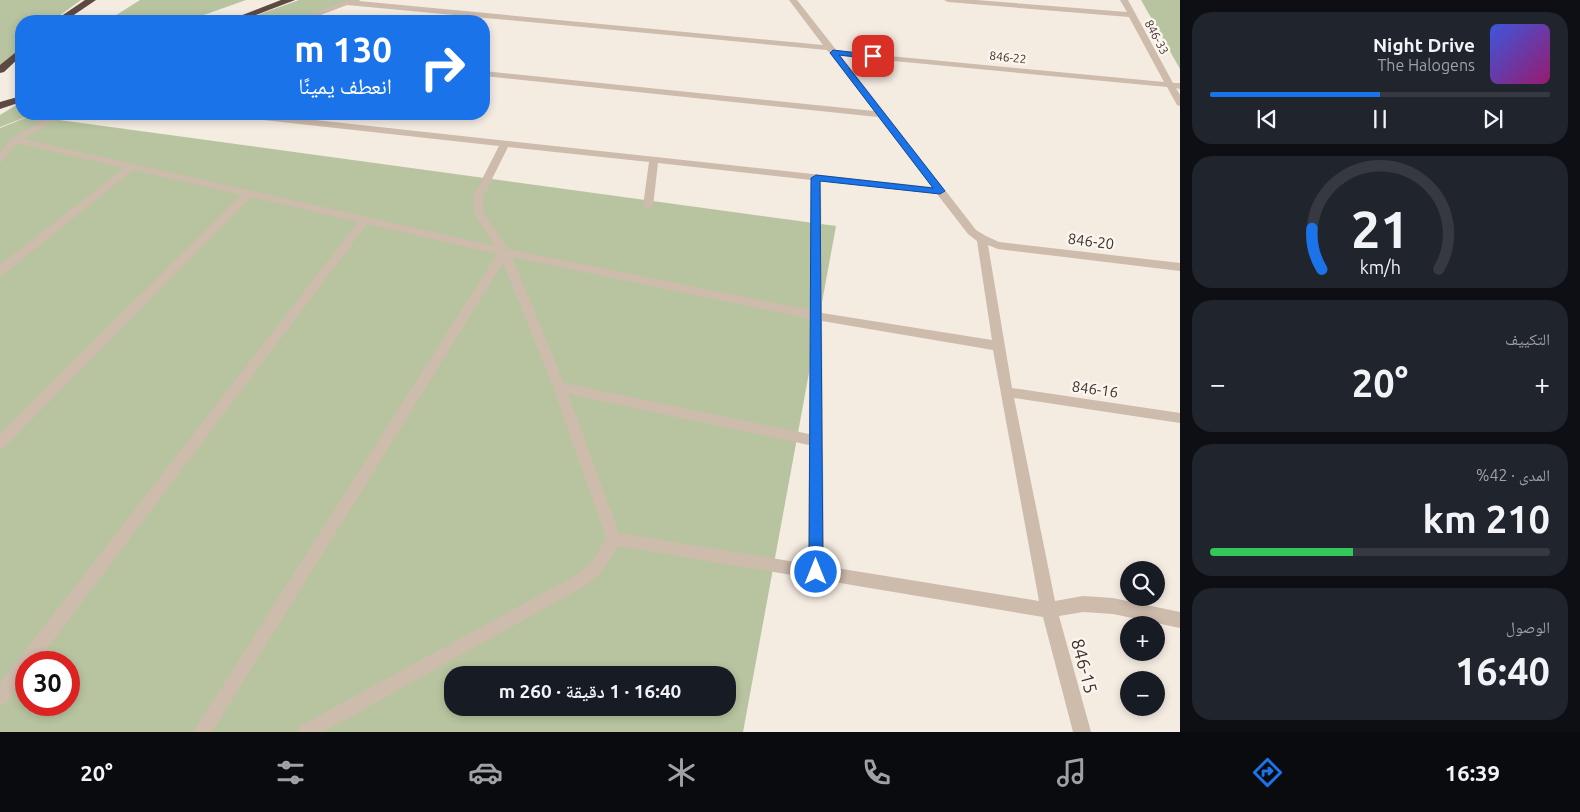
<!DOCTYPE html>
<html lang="ar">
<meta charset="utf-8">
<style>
body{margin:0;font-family:Ubuntu,"Noto Naskh Arabic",sans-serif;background:#20242c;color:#f1f3f6;direction:rtl;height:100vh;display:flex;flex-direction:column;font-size:19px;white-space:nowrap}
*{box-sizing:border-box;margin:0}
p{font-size:16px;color:#9ea1a6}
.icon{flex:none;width:28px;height:28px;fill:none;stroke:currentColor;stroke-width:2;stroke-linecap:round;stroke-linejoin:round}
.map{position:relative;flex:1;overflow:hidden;direction:ltr}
.drawer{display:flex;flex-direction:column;gap:12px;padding:12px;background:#0d0f14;width:400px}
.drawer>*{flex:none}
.banner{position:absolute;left:15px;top:15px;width:475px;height:105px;border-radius:20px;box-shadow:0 2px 8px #0003;direction:rtl;background:#1a73e8;color:#fff;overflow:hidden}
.tools{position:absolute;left:1120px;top:561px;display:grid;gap:10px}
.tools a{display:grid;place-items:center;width:45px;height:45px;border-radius:50%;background:#171b24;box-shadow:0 2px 8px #0003;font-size:25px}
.speed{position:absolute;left:15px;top:651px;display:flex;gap:10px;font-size:25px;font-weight:700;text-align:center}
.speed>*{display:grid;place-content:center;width:65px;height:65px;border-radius:50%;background:#171b24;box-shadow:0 2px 8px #0003;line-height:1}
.speed .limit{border:8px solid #d22;background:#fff;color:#111}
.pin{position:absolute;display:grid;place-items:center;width:42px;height:42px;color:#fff;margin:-21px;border-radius:10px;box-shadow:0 2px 8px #0006}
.me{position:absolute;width:55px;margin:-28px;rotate:0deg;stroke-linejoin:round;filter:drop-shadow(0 0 4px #0008)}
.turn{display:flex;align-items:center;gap:18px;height:105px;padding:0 15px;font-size:22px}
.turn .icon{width:65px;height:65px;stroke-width:2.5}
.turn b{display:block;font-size:35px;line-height:42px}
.big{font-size:38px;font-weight:600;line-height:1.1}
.drawer .card{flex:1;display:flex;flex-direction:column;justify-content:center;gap:8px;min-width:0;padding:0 18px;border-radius:20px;background:#20242c}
.drawer .dial{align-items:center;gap:0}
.dial svg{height:130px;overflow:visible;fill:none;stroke:#363941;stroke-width:7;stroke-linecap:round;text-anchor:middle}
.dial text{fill:#f1f3f6;stroke:none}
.song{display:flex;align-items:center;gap:15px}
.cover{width:60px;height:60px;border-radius:8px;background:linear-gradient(135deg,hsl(230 70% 55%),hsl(320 70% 35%))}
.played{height:5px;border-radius:2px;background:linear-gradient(90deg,#1a73e8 50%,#363941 50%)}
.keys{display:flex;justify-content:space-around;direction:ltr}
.heat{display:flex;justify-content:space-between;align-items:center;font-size:28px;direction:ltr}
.charge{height:8px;border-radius:4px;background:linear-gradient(90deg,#34c759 42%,#363941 0)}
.trip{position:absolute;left:444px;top:666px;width:292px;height:50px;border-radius:20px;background:#171b24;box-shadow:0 2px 8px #0003;font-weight:600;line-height:50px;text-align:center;direction:rtl}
.tab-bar{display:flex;height:80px;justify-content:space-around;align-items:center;background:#090b0e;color:#9ea1a6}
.tab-bar .icon{width:35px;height:35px}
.tab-bar .selected{color:#1a73e8}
.tab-bar b{font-size:22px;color:#f1f3f6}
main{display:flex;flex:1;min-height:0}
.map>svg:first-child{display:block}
</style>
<main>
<section class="drawer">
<div class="card">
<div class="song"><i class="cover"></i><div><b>Night Drive</b><p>The Halogens</p></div></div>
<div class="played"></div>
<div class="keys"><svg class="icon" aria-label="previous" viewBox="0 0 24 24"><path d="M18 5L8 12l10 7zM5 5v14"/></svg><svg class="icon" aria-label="pause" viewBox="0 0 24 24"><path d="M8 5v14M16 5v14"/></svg><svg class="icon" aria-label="next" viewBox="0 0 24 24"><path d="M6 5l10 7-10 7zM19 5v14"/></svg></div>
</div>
<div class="card dial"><svg viewBox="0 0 100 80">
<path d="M14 69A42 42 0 1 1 86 69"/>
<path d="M14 69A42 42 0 0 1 8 44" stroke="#1a73e8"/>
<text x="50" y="56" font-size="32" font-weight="700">21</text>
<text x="50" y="72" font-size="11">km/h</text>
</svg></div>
<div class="card"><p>التكييف</p>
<div class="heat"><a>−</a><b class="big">20°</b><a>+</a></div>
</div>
<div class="card"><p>المدى · 42%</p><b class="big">210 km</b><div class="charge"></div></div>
<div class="card"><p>الوصول</p><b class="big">16:40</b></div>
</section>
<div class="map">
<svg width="1180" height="732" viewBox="0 0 1180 732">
<rect width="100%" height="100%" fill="#f4ebe1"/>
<g fill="#b8c4a0" fill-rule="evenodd">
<path d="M0,0H81L52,21H21V48L0,66Z"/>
<path d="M140,0H246L187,21H107Z"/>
<path d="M299,0H361L300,21H241Z"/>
<path d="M1141,0H1180V69Z"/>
<path d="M21,102V114H34L0,127V115Z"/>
<path d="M30,116L836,226L743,732H0V128ZM26,662H69V705H26ZM452,675H728V708H452Z"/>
</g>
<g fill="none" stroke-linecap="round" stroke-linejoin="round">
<path fill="#cdbbac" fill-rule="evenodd" d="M348,0L823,45L789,0H797L837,51L1164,82L1129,17L948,2L944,0H976L1127,12L1120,0H1128L1173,83H1180V89L1176,88L1180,95V106L1177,105L1167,87L841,56L976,230L986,236L999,242L1180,263V271L998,249L988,245L1012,388L1180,413V423L1014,398L1055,601L1083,596L1113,598L1180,612V628L1113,614L1083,612L1059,616L1091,732H1073L1043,617L618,546L604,569L588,584L323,732H297L300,726L578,574L594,559L606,538L553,387L503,263L212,732H193L497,254L367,224L37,662H26V676L6,703L0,706V683L358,222L251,197L5,447L0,449V434L241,195L133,170L4,274L0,275V265L124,168L17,143L3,161L0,162V153L12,138L54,114H65L23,139L495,246L474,213L473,197L499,146L237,117L232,114H260L932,187L878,117L484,76V71L874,111L827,50L347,5L305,21H294ZM508,147L649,162L643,206L648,209L653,206L658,163L811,180L810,310L508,249L484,213L483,197ZM821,181L937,194L968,234L977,241L992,340L822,313ZM512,257L810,319L809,434L564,383ZM822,321L993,350L1039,601L824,566ZM568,394L809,445L808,564L619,533Z"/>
<g fill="#5c4a42" fill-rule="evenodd">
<path d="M85,0H96L65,21H54Z"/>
<path d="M281,0H295L240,21H227Z"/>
<path d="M21,48V56L4,72L0,73V65Z"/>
<path d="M21,96V102L0,109V102Z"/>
</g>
</g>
<path fill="#1a73e8" stroke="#114b97" d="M833,50L876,55L877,56L873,59L839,55L945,191L940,194L820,181L823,572L821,576L816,578L811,576L809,572L811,178L816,175L933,188L831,54L830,53Z"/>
<g text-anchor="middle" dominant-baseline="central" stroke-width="5" stroke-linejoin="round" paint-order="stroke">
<g font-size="12" fill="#3b302b" stroke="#fbf5ee">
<text transform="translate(1157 37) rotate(62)">846-33</text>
<text transform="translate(1008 57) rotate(6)">846-22</text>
</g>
<g font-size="15" fill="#3b302b" stroke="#fbf5ee">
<text transform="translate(1091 241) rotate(7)">846-20</text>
<text transform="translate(1095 389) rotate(8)">846-16</text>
</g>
<g font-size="18" fill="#3b302b" stroke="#fbf5ee">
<text transform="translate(1085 666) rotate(75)">846-15</text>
</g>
</g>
</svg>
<div class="tools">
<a><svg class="icon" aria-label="search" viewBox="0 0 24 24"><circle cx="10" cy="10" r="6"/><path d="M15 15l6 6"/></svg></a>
<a>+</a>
<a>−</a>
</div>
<div class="speed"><div class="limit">30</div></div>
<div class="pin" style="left:873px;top:56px;background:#d93025"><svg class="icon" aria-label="arrive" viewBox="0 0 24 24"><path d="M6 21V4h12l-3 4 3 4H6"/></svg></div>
<svg class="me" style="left:816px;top:572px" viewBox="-20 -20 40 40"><circle r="17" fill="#1a73e8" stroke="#fff" stroke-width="3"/><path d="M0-11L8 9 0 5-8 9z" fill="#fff"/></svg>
<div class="trip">16:40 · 1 دقيقة · 260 m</div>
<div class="banner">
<div class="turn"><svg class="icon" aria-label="right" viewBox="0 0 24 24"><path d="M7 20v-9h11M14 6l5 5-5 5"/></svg><div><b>130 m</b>انعطف يمينًا</div></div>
</div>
</div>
</main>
<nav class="tab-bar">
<b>16:39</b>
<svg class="icon selected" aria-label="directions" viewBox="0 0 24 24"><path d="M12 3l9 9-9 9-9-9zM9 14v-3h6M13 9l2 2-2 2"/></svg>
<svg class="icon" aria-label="music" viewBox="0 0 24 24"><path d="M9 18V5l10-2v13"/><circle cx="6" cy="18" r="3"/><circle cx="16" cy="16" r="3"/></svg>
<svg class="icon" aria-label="phone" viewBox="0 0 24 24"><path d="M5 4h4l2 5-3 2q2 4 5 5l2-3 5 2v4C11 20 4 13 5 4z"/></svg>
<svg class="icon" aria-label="climate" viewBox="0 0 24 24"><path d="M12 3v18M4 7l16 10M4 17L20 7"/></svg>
<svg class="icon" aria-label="car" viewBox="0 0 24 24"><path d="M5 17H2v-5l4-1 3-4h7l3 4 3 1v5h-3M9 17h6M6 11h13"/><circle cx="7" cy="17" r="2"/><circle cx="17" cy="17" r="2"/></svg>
<svg class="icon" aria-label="filters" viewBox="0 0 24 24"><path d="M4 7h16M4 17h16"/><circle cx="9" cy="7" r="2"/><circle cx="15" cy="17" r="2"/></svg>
<b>20°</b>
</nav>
